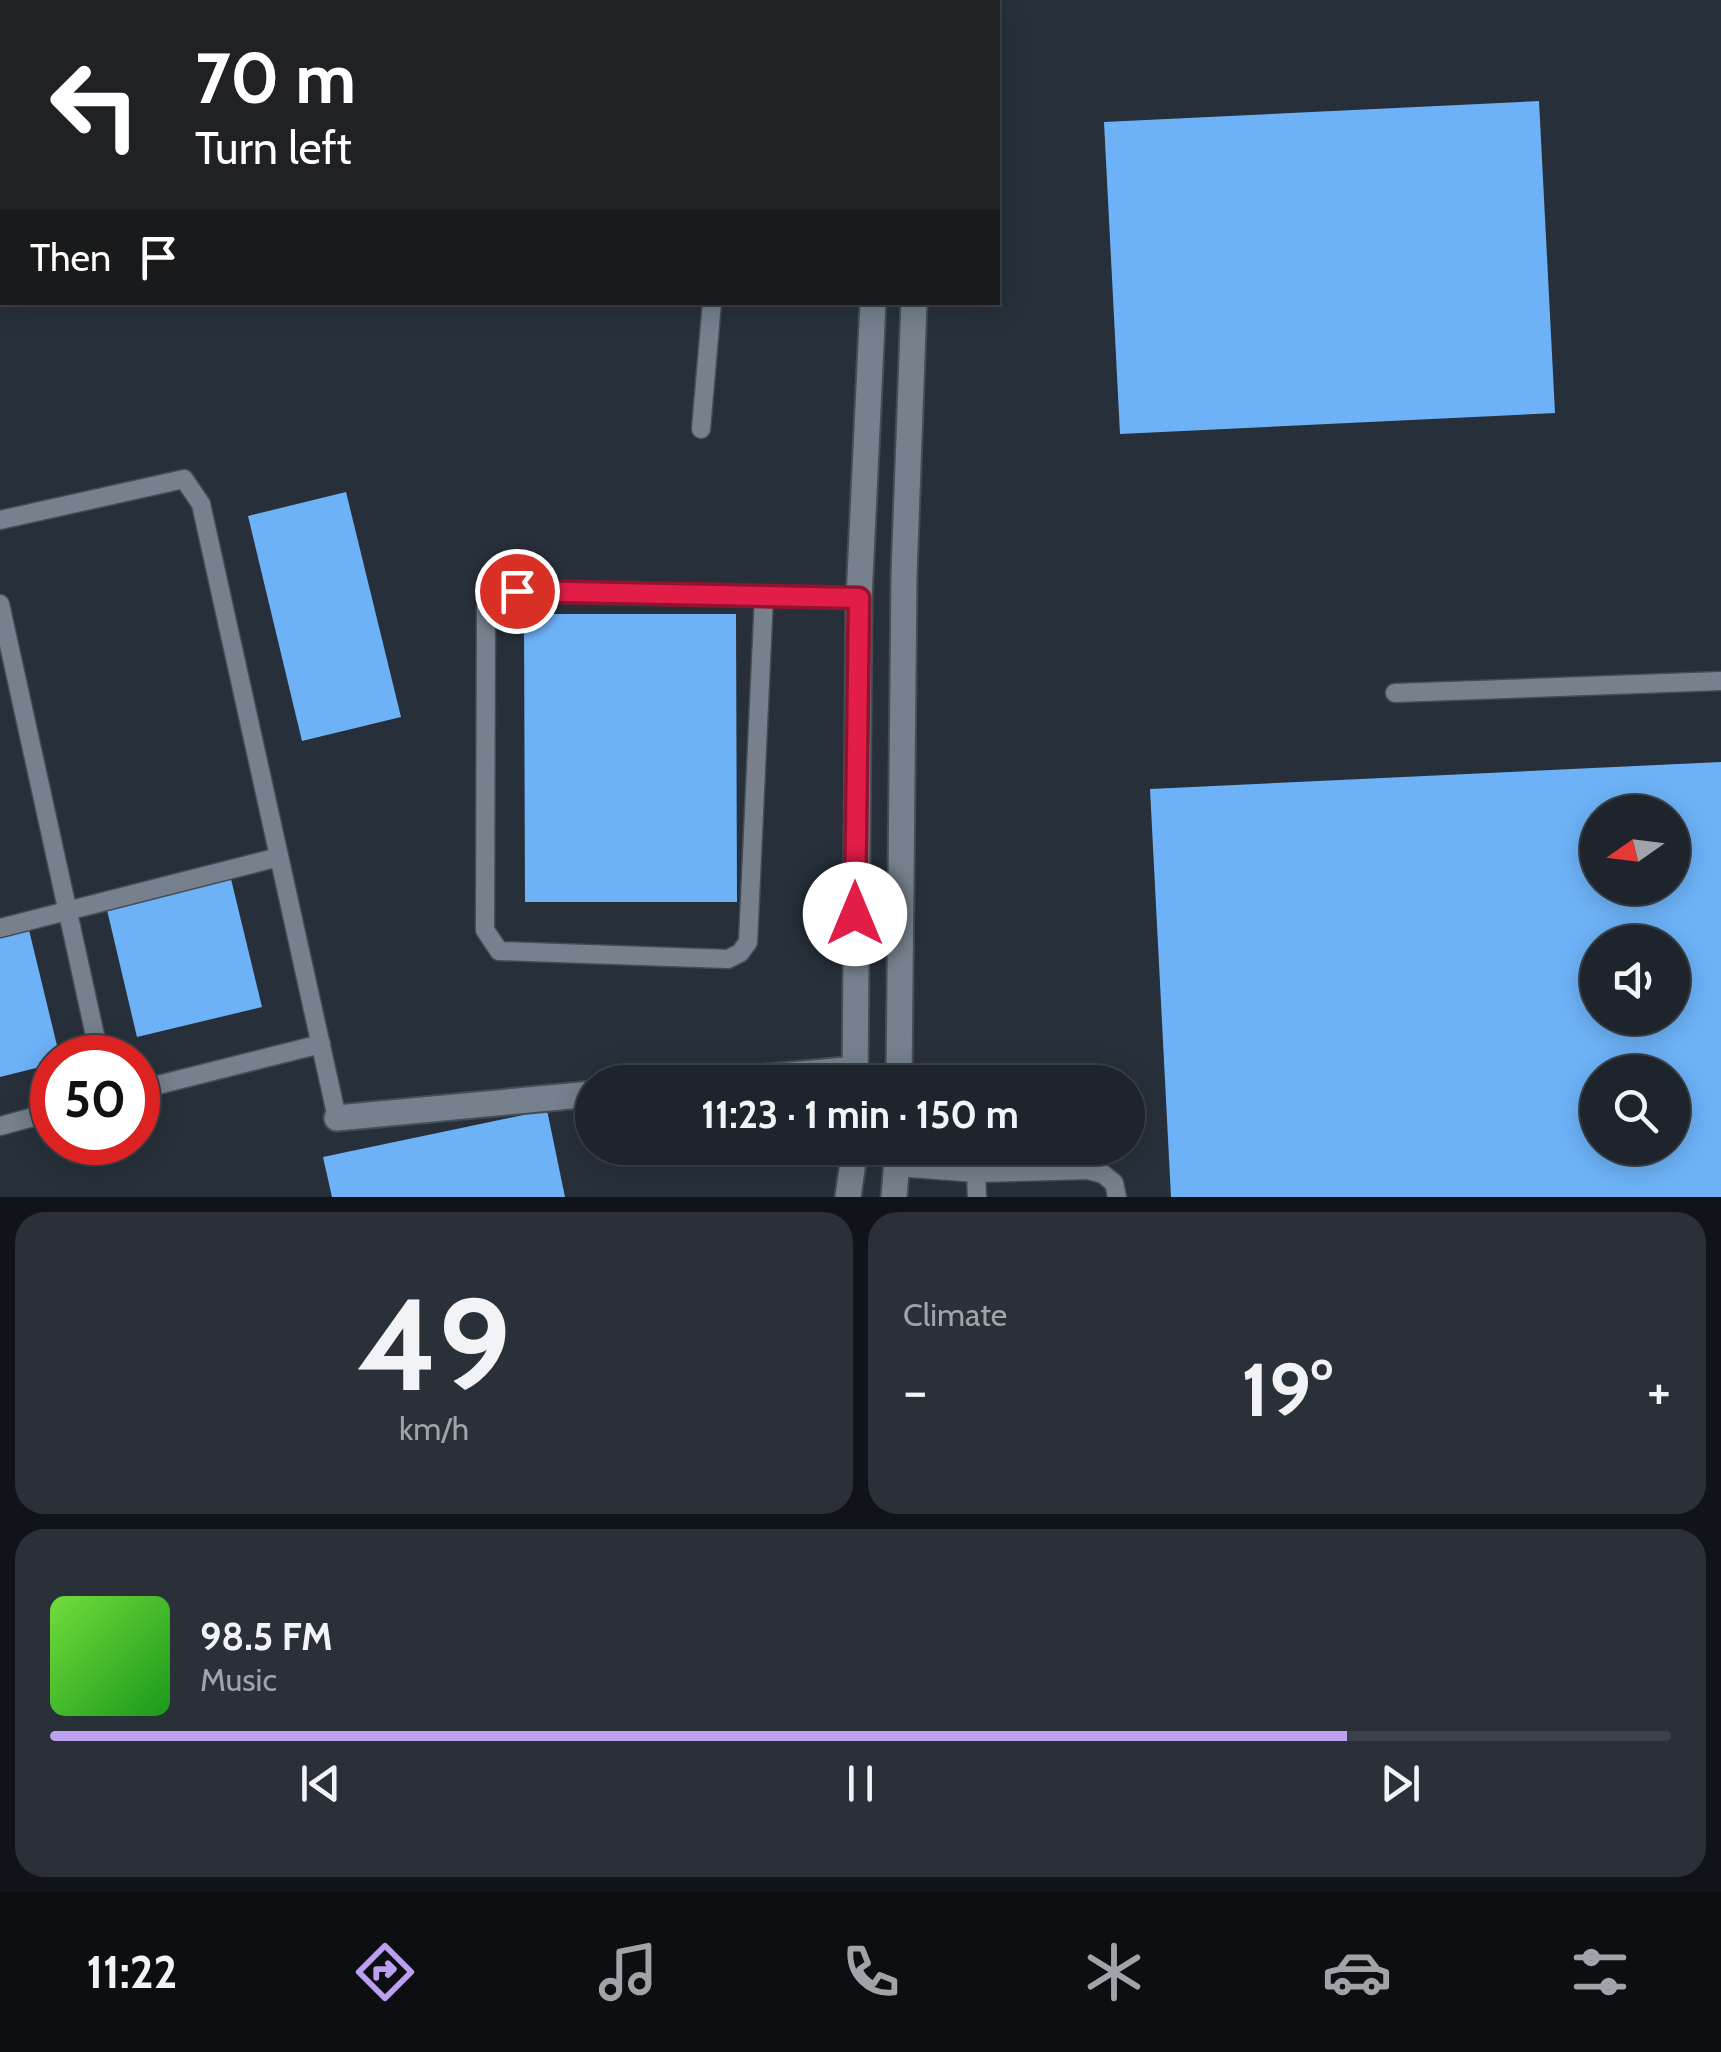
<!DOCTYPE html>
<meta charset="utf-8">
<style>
body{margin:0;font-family:Cabin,sans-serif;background:#2a3038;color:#f1f3f6;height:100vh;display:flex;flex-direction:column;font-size:38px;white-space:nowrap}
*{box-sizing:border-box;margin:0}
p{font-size:32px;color:#a0a4a9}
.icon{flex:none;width:55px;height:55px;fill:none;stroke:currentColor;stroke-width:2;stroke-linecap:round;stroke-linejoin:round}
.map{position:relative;height:1197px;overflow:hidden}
.drawer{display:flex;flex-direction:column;gap:15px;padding:15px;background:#101418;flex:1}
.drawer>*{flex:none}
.guide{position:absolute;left:0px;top:0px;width:1000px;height:305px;box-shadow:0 5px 25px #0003,0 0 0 2px #3b4148;background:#202124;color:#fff;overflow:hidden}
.needle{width:65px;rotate:256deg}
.tools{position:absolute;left:1580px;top:795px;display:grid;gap:20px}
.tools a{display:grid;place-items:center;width:110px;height:110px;border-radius:50%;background:#1d242c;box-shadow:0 5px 25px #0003,0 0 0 2px #3b4148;font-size:50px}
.speed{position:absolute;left:30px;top:1035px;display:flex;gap:20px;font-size:50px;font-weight:700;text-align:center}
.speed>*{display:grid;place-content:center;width:130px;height:130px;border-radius:50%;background:#1d242c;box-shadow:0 5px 25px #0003,0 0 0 2px #3b4148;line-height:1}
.speed .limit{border:15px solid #d22;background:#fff;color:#111}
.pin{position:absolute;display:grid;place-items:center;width:85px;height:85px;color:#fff;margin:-42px;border:5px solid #fff;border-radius:50%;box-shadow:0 2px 10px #0007}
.me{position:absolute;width:110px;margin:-55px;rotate:0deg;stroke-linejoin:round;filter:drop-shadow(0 0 8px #0008)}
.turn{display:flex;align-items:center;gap:35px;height:210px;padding:0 30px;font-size:45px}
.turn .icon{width:130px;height:130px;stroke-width:2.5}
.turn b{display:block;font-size:70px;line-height:85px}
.then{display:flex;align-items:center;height:95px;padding:0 30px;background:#0003;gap:20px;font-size:38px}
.big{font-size:75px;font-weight:700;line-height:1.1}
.drawer .card{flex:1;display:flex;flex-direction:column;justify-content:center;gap:15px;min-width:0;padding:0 35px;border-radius:30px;background:#2a3038}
.drawer .dial{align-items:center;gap:0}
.dial b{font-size:130px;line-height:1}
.song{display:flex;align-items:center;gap:30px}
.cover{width:120px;height:120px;border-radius:15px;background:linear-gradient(135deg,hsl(100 70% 55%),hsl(120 70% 35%))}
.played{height:10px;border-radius:5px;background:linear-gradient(90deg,#bca0f2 80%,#3b4148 80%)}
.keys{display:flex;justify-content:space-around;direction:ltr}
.heat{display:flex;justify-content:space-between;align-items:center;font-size:55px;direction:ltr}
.drawer .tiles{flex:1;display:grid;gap:15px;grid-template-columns:1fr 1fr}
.card:last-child{grid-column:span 2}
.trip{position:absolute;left:575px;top:1065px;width:570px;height:100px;border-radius:50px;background:#1d242c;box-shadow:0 5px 25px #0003,0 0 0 2px #3b4148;font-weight:700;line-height:100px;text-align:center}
.tabs{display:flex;height:160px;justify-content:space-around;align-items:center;background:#0c0e12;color:#a0a4a9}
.tabs .icon{width:70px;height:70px}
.tabs .current{color:#bca0f2}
.tabs b{font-size:45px;color:#f1f3f6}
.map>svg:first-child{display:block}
</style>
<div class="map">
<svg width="1721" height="1197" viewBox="0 0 1721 1197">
<rect width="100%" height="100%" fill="#27303a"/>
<g fill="#6db2f7" fill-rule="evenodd">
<path d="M1539,101L1555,413L1120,434L1104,122Z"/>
<path d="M346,492L401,717L302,741L248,516Z"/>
<path d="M524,614H736L737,902H525Z"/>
<path d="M1721,762V1197H1171L1150,789ZM1598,812H1672V888H1598ZM1598,942H1672V1018H1598ZM1598,1072H1672V1148H1598Z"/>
<path d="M231,879L262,1007L137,1037L107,910Z"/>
<path d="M29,930L60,1058H52V1064L0,1077V937Z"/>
<path d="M547,1110L565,1197H332L323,1157Z"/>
</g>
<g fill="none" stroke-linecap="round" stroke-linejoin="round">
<defs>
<g id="lane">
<path d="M695,2L704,0"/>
<path d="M701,429L712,302"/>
<path d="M0,520L184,479L201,504L337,1118"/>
<path d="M764,596L748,942L740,953L728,959L499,951L485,930L486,608L500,596L517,591L859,598"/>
<path d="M0,604L100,1058"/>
<path d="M1395,693L1721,681"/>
<path d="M0,928L279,857"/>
<path d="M138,1090L321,1044"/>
<path d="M0,1126L52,1112"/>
<path d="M898,1167L976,1173L1088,1170L1103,1174L1114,1183L1117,1197"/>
<path d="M976,1173L977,1197"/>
</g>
<g id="street">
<path d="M0,235L2,234"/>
<path d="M714,1082L856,1069"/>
<path d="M337,1118L592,1094"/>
</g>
<g id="secondary">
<path d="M882,2V0"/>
<path d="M925,2V0"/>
<path d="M855,1082L859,598L873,302"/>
<path d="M899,1082L904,575L914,302"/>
<path d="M848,1197L855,1148"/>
<path d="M894,1197L898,1148"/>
</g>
</defs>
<use href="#lane" stroke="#454d55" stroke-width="21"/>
<use href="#street" stroke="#454d55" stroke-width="29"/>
<use href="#secondary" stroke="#454d55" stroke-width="29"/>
<use href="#lane" stroke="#76818d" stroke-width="18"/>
<use href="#street" stroke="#76818d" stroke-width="25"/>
<use href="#secondary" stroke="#76818d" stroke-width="25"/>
</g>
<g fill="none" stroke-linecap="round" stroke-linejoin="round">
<defs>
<path id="route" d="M517,591L859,598L855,914"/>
</defs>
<use href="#route" stroke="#92132f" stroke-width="25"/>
<use href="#route" stroke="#e11d48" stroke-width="18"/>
</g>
</svg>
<div class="tools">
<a><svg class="needle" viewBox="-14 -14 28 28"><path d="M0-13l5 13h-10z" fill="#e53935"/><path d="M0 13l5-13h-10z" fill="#a0a4a9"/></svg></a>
<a><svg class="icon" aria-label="sound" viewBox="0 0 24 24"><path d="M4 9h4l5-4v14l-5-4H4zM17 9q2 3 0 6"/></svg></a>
<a><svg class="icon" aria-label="search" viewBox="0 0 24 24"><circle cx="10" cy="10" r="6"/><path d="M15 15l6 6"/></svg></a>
</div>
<div class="speed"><div class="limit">50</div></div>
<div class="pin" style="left:517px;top:591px;background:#d93025"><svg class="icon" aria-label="arrive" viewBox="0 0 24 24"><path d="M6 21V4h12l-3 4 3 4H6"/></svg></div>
<svg class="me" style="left:855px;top:914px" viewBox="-20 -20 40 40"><circle r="19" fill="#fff"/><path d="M0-13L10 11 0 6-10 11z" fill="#e11d48"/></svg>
<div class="trip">11:23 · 1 min · 150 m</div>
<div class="guide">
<div class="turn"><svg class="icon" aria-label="left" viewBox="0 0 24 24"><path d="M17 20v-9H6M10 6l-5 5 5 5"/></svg><div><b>70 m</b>Turn left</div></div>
<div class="then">Then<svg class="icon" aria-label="arrive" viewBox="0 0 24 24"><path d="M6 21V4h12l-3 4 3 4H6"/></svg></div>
</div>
</div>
<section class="drawer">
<div class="tiles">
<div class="card dial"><b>49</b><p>km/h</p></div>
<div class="card"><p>Climate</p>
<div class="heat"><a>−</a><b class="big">19°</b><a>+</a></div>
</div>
<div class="card">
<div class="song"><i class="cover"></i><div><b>98.5 FM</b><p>Music</p></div></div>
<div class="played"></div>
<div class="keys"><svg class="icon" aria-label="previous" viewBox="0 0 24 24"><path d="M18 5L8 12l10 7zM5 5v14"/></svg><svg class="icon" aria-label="pause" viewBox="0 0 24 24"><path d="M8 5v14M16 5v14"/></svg><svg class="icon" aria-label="next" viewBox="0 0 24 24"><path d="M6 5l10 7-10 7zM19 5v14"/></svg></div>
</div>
</div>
</section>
<nav class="tabs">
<b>11:22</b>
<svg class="icon current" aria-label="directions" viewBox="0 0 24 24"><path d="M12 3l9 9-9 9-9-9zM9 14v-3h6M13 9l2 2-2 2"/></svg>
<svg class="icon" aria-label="music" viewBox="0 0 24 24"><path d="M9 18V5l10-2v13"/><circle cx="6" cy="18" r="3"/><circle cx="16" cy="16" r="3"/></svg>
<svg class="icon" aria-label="phone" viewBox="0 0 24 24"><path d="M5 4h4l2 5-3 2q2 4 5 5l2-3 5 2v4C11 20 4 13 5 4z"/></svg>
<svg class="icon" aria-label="climate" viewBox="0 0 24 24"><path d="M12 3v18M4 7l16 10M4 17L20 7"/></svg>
<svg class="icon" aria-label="car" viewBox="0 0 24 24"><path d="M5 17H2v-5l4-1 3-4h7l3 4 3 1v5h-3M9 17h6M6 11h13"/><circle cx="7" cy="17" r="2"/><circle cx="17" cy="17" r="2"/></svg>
<svg class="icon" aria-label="filters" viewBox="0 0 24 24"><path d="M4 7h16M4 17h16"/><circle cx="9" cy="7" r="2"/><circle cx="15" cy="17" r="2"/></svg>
</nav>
